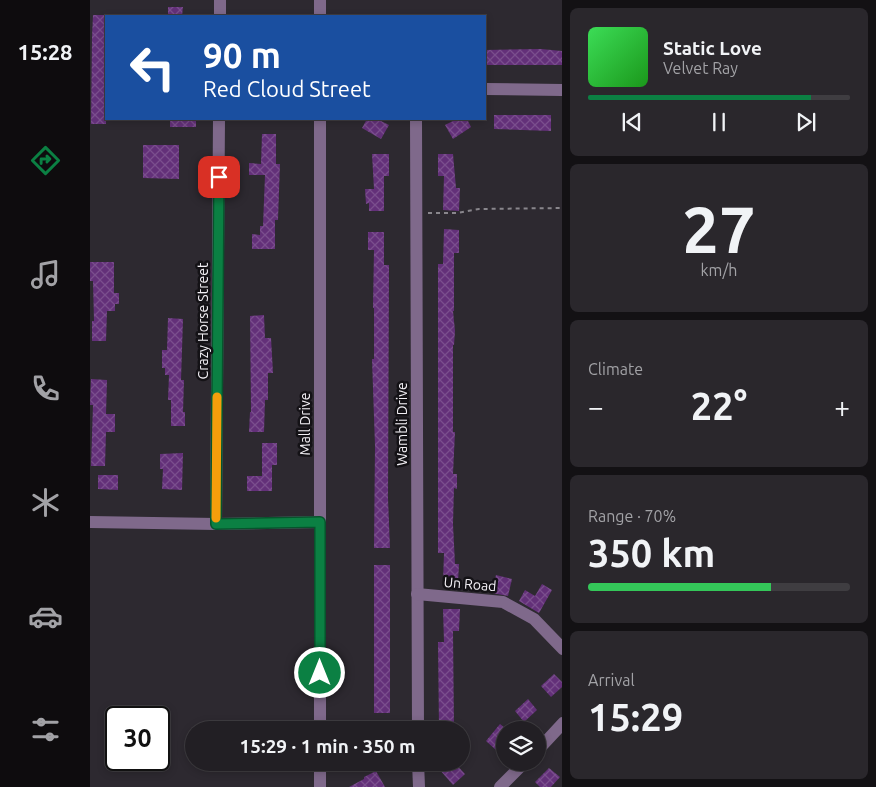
<!DOCTYPE html>
<meta charset="utf-8">
<style>
body{margin:0;font-family:Ubuntu,sans-serif;background:#2a272c;color:#f1f3f6;height:100vh;display:flex;flex-direction:column;font-size:19px;white-space:nowrap}
*{box-sizing:border-box;margin:0}
p{font-size:16px;color:#a2a2a6}
.icon{flex:none;width:28px;height:28px;fill:none;stroke:currentColor;stroke-width:2;stroke-linecap:round;stroke-linejoin:round}
.map{position:relative;flex:1;overflow:hidden}
.panel{display:flex;flex-direction:column;gap:8px;padding:8px;background:#131114;width:314px}
.panel>*{flex:none}
.hud{position:absolute;left:15px;top:15px;width:381px;height:105px;border-radius:0px;box-shadow:0 2px 8px #0003,0 0 0 1px #3f3d41;background:#1a4fa0;color:#fff;overflow:hidden}
.tools{position:absolute;left:406px;top:721px;display:grid;gap:10px}
.tools a{display:grid;place-items:center;width:50px;height:50px;border-radius:50%;background:#221f24;box-shadow:0 2px 8px #0003,0 0 0 1px #3f3d41;font-size:25px}
.speed{position:absolute;left:15px;top:706px;display:flex;gap:10px;font-size:25px;font-weight:700;text-align:center}
.speed>*{display:grid;place-content:center;width:65px;height:65px;border-radius:50%;background:#221f24;box-shadow:0 2px 8px #0003,0 0 0 1px #3f3d41;line-height:1}
.speed .limit{border:2px solid #111;border-radius:8px;background:#fff;color:#111}
.pin{position:absolute;display:grid;place-items:center;width:42px;height:42px;color:#fff;margin:-21px;border-radius:10px;box-shadow:0 2px 8px #0006}
.me{position:absolute;width:55px;margin:-28px;rotate:0deg;stroke-linejoin:round;filter:drop-shadow(0 0 4px #0008)}
.turn{display:flex;align-items:center;gap:18px;height:105px;padding:0 15px;font-size:22px}
.turn .icon{width:65px;height:65px;stroke-width:2.5}
.turn b{display:block;font-size:35px;line-height:42px}
.big{font-size:38px;font-weight:600;line-height:1.1}
.panel .tile{flex:1;display:flex;flex-direction:column;justify-content:center;gap:8px;min-width:0;padding:0 18px;border-radius:8px;background:#2a272c}
.panel .dial{align-items:center;gap:0}
.dial b{font-size:65px;line-height:1}
.song{display:flex;align-items:center;gap:15px}
.cover{width:60px;height:60px;border-radius:8px;background:linear-gradient(135deg,hsl(130 70% 55%),hsl(120 70% 35%))}
.played{height:5px;border-radius:2px;background:linear-gradient(90deg,#0b8043 85%,#3f3d41 85%)}
.keys{display:flex;justify-content:space-around;direction:ltr}
.heat{display:flex;justify-content:space-between;align-items:center;font-size:28px;direction:ltr}
.charge{height:8px;border-radius:4px;background:linear-gradient(90deg,#34c759 70%,#3f3d41 0)}
.trip{position:absolute;left:95px;top:721px;width:285px;height:50px;border-radius:25px;background:#221f24;box-shadow:0 2px 8px #0003,0 0 0 1px #3f3d41;font-weight:600;line-height:50px;text-align:center}
main{display:flex;flex:1;min-height:0}
.tab-bar{display:flex;flex-direction:column;width:90px;justify-content:space-around;align-items:center;background:#0e0c0e;color:#a2a2a6}
.tab-bar .icon{width:35px;height:35px}
.tab-bar .current{color:#0b8043}
.tab-bar b{font-size:22px;color:#f1f3f6}
.map>svg:first-child{display:block}
</style>
<main>
<nav class="tab-bar">
<b>15:28</b>
<svg class="icon current" aria-label="directions" viewBox="0 0 24 24"><path d="M12 3l9 9-9 9-9-9zM9 14v-3h6M13 9l2 2-2 2"/></svg>
<svg class="icon" aria-label="music" viewBox="0 0 24 24"><path d="M9 18V5l10-2v13"/><circle cx="6" cy="18" r="3"/><circle cx="16" cy="16" r="3"/></svg>
<svg class="icon" aria-label="phone" viewBox="0 0 24 24"><path d="M5 4h4l2 5-3 2q2 4 5 5l2-3 5 2v4C11 20 4 13 5 4z"/></svg>
<svg class="icon" aria-label="climate" viewBox="0 0 24 24"><path d="M12 3v18M4 7l16 10M4 17L20 7"/></svg>
<svg class="icon" aria-label="car" viewBox="0 0 24 24"><path d="M5 17H2v-5l4-1 3-4h7l3 4 3 1v5h-3M9 17h6M6 11h13"/><circle cx="7" cy="17" r="2"/><circle cx="17" cy="17" r="2"/></svg>
<svg class="icon" aria-label="filters" viewBox="0 0 24 24"><path d="M4 7h16M4 17h16"/><circle cx="9" cy="7" r="2"/><circle cx="15" cy="17" r="2"/></svg>
</nav>
<div class="map">
<svg width="473" height="787" viewBox="0 0 473 787">
<defs>
<pattern id="building-cross-hatch" width="8" height="8" patternUnits="userSpaceOnUse" patternTransform="scale(1.25)"><rect width="8" height="8" fill="#633079"/><path d="M0 0l8 8M0 8l8-8" fill="none" stroke="#7a4e8d"/></pattern>
</defs>
<rect width="100%" height="100%" fill="#2d2930"/>
<g fill="url(#building-cross-hatch)">
<path d="M78,7H93L92,16H78Z"/>
<path d="M3,15H16V124H1L2,37Z"/>
<path d="M451,49L473,51V65H395V50Z"/>
<path d="M404,115H461V131L404,129Z"/>
<rect x="80" y="119" width="26" height="8"/>
<path d="M277,119H287L299,125L291,139L272,128Z"/>
<path d="M367,119H377L381,127L363,139L355,125Z"/>
<path d="M172,134H186V164H190L188,220H185V249H162V234L170,235V226H173L175,175H159V163L171,164Z"/>
<path d="M53,145H89V179L53,178Z"/>
<path d="M282,154H299V176H294V211H279V203L276,204L275,189H284Z"/>
<path d="M348,154H363L366,188H370L369,211L353,210L354,176H348Z"/>
<path d="M354,229L369,230V253H364V311H363L365,331L364,345H363V432H365L363,474H367V489L364,488L363,524L365,564H369L368,583L353,582L354,553H348V264H353Z"/>
<path d="M278,232H294V265H299L298,498L300,548H284L285,446L282,359H284V308H283L284,250H278Z"/>
<path d="M0,262H24V293H29V304H25V311H17L16,341H2V321H4L3,281H0Z"/>
<path d="M174,315L175,338H181L183,373H178V400H175L174,432H159L160,412H161L160,316Z"/>
<path d="M78,318L93,319L91,380H94L93,412H95V426H81V400H78L79,375H75V368H72V350H77Z"/>
<path d="M1,379L17,380L16,414H25V432H16L15,466H1L3,405H0Z"/>
<path d="M172,443H187V465H182V491H157V476H172Z"/>
<path d="M93,453L92,490L72,489L73,469H70V454Z"/>
<path d="M8,475H28V490L8,489Z"/>
<rect x="284" y="565" width="16" height="148"/>
<path d="M406,575L422,579L418,596L402,593Z"/>
<path d="M452,584L462,590L449,613L429,601L435,590L445,596Z"/>
<path d="M353,609H370L369,631H363L364,729H349L348,642H354Z"/>
<path d="M464,674L473,683V686L461,697L451,686Z"/>
<path d="M438,699L447,710L434,722L425,711Z"/>
<path d="M410,724L415,728V740L406,750L396,741Z"/>
<path d="M355,762H364L375,774L363,785L349,769Z"/>
<path d="M459,768L470,777L461,787H450L445,782Z"/>
<path d="M286,771L295,787H259L274,779V777Z"/>
</g>
<g fill="none" stroke-linecap="round" stroke-linejoin="round">
<path stroke="#89868c" stroke-width="2" stroke-dasharray="4 4" stroke-linecap="butt" d="M338,213H367L389,209L473,208"/>
<g stroke="#7f698b" stroke-width="12">
<path d="M130,16V0"/>
<path d="M230,16V0"/>
<path d="M395,89L473,90"/>
<path d="M230,119V730"/>
<path d="M326,119L328,730"/>
<path d="M0,522L126,524L230,522"/>
<path d="M126,524L129,119"/>
<path d="M327,594L413,602L444,619L473,649"/>
<path d="M448,750L473,723"/>
<path d="M230,762V787"/>
<path d="M328,762L329,787"/>
<path d="M410,787L435,762"/>
</g>
</g>
<g fill="none" stroke-linecap="round" stroke-linejoin="round">
<defs>
<path id="route" d="M129,177L126,524L230,522V673"/>
</defs>
<use href="#route" stroke="#07532c" stroke-width="12"/>
<use href="#route" stroke="#0b8043" stroke-width="9"/>
<path stroke="#f59e0b" stroke-width="9" d="M126,518L127,397"/>
</g>
<g text-anchor="middle" dominant-baseline="central" stroke-width="5" stroke-linejoin="round" paint-order="stroke">
<g font-size="14" fill="#f3f0f5" stroke="#141216">
<text transform="translate(113 321) rotate(-90)">Crazy Horse Street</text>
<text transform="translate(215 424) rotate(-90)">Mall Drive</text>
<text transform="translate(312 424) rotate(-90)">Wambli Drive</text>
<text transform="translate(380 584) rotate(5)">Un Road</text>
</g>
</g>
</svg>
<div class="tools">
<a><svg class="icon" aria-label="layers" viewBox="0 0 24 24"><path d="M12 4l9 5-9 5-9-5zM3 14l9 5 9-5"/></svg></a>
</div>
<div class="speed"><div class="limit">30</div></div>
<div class="pin" style="left:129px;top:177px;background:#d93025"><svg class="icon" aria-label="arrive" viewBox="0 0 24 24"><path d="M6 21V4h12l-3 4 3 4H6"/></svg></div>
<svg class="me" style="left:230px;top:673px" viewBox="-20 -20 40 40"><circle r="17" fill="#0b8043" stroke="#fff" stroke-width="3"/><path d="M0-11L8 9 0 5-8 9z" fill="#fff"/></svg>
<div class="trip">15:29 · 1 min · 350 m</div>
<div class="hud">
<div class="turn"><svg class="icon" aria-label="left" viewBox="0 0 24 24"><path d="M17 20v-9H6M10 6l-5 5 5 5"/></svg><div><b>90 m</b>Red Cloud Street</div></div>
</div>
</div>
<section class="panel">
<div class="tile">
<div class="song"><i class="cover"></i><div><b>Static Love</b><p>Velvet Ray</p></div></div>
<div class="played"></div>
<div class="keys"><svg class="icon" aria-label="previous" viewBox="0 0 24 24"><path d="M18 5L8 12l10 7zM5 5v14"/></svg><svg class="icon" aria-label="pause" viewBox="0 0 24 24"><path d="M8 5v14M16 5v14"/></svg><svg class="icon" aria-label="next" viewBox="0 0 24 24"><path d="M6 5l10 7-10 7zM19 5v14"/></svg></div>
</div>
<div class="tile dial"><b>27</b><p>km/h</p></div>
<div class="tile"><p>Climate</p>
<div class="heat"><a>−</a><b class="big">22°</b><a>+</a></div>
</div>
<div class="tile"><p>Range · 70%</p><b class="big">350 km</b><div class="charge"></div></div>
<div class="tile"><p>Arrival</p><b class="big">15:29</b></div>
</section>
</main>
